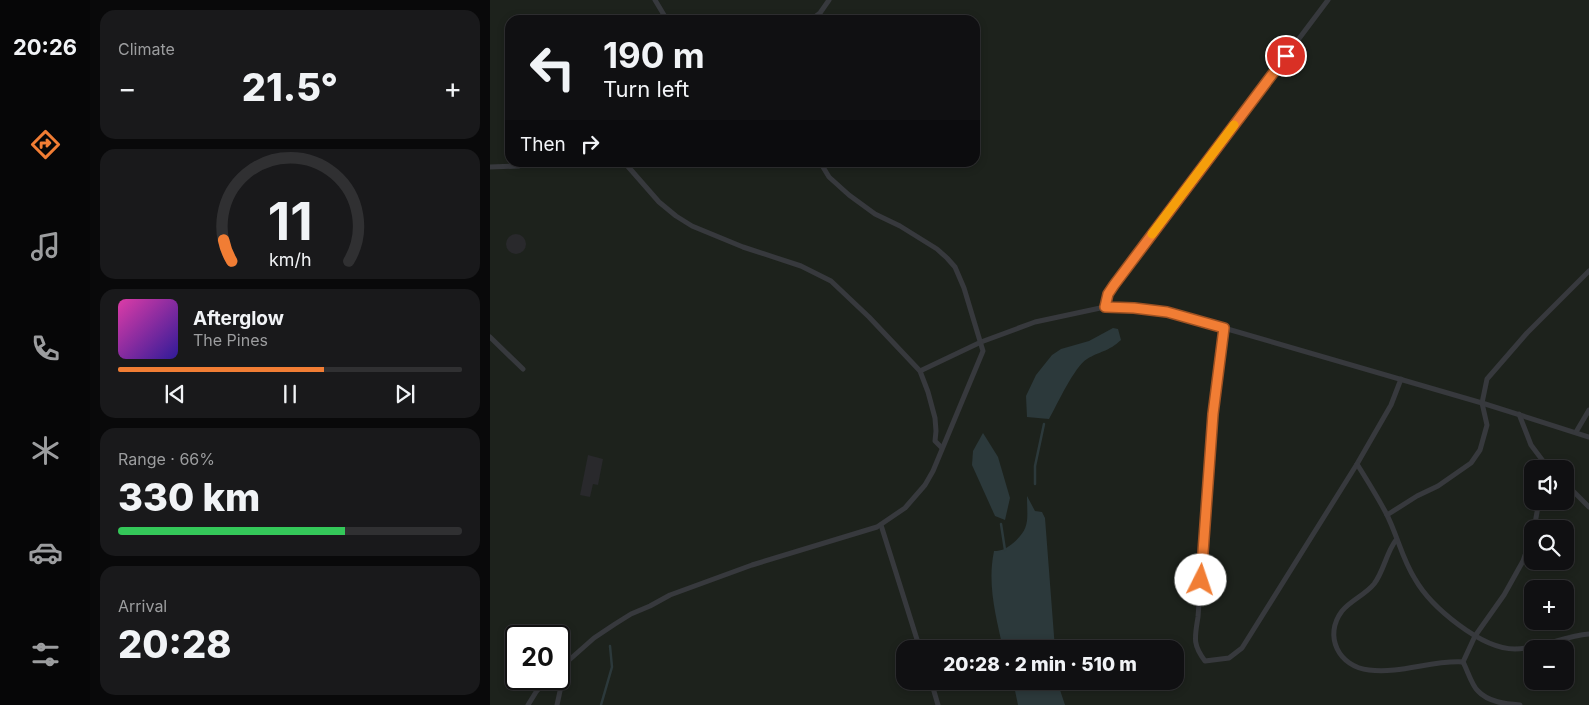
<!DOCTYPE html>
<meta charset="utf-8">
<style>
body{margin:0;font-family:Inter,sans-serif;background:#19191b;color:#f1f3f6;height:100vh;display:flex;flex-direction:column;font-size:19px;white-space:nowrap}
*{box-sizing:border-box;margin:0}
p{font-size:16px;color:#9c9d9f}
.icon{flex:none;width:28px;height:28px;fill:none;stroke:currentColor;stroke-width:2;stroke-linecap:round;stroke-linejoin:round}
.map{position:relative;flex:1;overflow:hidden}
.side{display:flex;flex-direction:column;gap:10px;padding:10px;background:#09090a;width:400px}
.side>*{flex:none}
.top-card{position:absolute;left:15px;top:15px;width:475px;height:152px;border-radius:15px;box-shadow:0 2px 8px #0003,0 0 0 1px #303032;background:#101012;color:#f1f3f6;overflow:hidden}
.fabs{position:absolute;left:1034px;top:460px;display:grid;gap:10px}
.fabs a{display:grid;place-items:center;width:50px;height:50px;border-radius:10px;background:#101012;box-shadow:0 2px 8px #0003,0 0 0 1px #303032;font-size:25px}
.speed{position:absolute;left:15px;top:625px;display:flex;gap:10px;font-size:25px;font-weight:700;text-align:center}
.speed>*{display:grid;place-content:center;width:65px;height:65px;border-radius:50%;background:#101012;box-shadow:0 2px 8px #0003,0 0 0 1px #303032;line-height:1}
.speed .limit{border:2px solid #111;border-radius:8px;background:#fff;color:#111}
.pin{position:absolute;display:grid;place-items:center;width:42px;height:42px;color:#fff;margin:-21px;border:2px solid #fff;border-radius:50%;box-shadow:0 1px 5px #0007}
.me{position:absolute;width:55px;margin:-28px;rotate:4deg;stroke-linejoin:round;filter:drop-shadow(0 0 4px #0008)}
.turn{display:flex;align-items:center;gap:18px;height:105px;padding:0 15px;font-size:22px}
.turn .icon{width:65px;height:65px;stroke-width:2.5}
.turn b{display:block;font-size:35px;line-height:42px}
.then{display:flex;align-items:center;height:48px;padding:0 15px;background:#0003;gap:10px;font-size:19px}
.big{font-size:38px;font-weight:800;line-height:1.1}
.side .widget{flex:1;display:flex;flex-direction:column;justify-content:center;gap:8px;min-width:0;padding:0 18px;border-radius:15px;background:#19191b}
.side .dial{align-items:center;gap:0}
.dial svg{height:130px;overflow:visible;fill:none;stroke:#303032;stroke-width:7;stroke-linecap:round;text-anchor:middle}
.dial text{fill:#f1f3f6;stroke:none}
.song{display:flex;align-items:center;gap:15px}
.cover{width:60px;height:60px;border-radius:8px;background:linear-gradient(135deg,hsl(320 70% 55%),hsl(250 70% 35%))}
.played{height:5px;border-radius:2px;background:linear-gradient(90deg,#f17d34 60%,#303032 60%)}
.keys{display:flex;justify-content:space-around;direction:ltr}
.heat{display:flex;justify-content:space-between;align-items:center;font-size:28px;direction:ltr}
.charge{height:8px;border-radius:4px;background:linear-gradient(90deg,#34c759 66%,#303032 0)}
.trip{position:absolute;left:406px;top:640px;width:288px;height:50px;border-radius:15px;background:#101012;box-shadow:0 2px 8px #0003,0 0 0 1px #303032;font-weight:800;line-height:50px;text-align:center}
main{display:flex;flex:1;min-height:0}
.tab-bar{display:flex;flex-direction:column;width:90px;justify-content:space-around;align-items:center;background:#060607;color:#9c9d9f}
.tab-bar .icon{width:35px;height:35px}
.tab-bar .active{color:#f17d34}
.tab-bar b{font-size:22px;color:#f1f3f6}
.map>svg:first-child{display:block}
</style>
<main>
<nav class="tab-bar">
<b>20:26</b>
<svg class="icon active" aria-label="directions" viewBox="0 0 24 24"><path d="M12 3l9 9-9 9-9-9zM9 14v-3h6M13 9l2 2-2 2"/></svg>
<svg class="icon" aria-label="music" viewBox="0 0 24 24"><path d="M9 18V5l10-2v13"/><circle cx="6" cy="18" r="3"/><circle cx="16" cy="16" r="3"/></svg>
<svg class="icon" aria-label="phone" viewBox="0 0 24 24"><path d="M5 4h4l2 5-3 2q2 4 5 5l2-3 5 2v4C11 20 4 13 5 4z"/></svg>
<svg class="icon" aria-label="climate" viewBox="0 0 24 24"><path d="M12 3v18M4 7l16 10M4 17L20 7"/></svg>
<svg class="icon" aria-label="car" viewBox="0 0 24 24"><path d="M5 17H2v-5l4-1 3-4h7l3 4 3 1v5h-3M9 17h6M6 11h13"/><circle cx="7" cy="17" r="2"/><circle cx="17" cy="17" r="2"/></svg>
<svg class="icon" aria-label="filters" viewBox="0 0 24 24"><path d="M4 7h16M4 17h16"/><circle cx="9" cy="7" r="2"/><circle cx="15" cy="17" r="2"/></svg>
</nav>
<section class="side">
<div class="widget"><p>Climate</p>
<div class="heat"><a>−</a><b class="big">21.5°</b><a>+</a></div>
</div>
<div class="widget dial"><svg viewBox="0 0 100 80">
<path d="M14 69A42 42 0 1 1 86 69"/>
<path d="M14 69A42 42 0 0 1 9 56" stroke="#f17d34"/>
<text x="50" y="56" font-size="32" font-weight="700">11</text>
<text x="50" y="72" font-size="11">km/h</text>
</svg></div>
<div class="widget">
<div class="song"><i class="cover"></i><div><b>Afterglow</b><p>The Pines</p></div></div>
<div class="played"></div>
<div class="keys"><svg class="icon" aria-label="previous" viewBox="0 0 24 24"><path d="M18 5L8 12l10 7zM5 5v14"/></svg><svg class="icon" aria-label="pause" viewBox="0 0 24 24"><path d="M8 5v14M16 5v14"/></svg><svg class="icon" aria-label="next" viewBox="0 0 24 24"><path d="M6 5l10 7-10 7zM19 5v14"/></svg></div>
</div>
<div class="widget"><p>Range · 66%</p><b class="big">330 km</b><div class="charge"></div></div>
<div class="widget"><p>Arrival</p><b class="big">20:28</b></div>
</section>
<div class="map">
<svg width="1099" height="705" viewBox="0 0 1099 705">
<rect width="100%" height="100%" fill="#161618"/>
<path fill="#1d221c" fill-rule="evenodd" d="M0,0H1099V705H0ZM20,20H485V162H20ZM1042,469H1075V501H1042ZM1042,529H1075V561H1042ZM1042,589H1075V621H1042ZM26,636H69V679H26ZM415,649H685V681H415ZM1042,649H1075V681H1042Z"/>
<g fill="#2c393b">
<path d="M623,328L628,329L631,340C618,352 610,351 597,359C584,367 567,405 559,419L537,417L536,396L546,375L562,355L571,349L599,341Z"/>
<path d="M493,433L508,457L520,498L515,520L505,516L482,465L483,451Z"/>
<path d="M537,496L545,511L552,512L555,518L565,649H513C506,616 497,585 504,551C512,551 515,549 522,544C541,528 537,520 537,496Z"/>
<path d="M523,681H567L575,705H528Z"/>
</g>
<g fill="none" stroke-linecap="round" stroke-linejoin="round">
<g stroke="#2c393b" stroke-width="2.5">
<path d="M545,484V466L554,424"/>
<path d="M511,524L515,550"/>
<path d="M111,705L122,667L120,646"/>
</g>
</g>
<g fill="#29292c">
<circle cx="26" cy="244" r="10"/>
<path d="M98,455L113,459L108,485L103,484L100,497L90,495Z"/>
</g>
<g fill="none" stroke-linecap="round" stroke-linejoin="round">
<g stroke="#37393d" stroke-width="5">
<path d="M165,0L177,20"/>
<path d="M321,20L330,13L339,0"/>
<path d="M134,162L169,202L186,216L202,226L253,247L311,266L341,281L379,317L430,371L438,392L445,418L446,431L445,441L451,447"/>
<path d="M0,167L29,166L40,162"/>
<path d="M615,307L618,294L624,285L838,0"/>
<path d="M734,328L723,414L708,617C705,637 702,644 715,661L739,658L752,648L867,464L901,405L911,379"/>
<path d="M0,337L33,369"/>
<path d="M430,371L491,342L545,322L615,307L644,308L677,312L734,328L992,403L1099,437"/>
<path d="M1029,414L1041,445L1059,469"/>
<path d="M1086,432L1099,410"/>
<path d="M867,464C877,480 887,496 896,513C907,534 912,559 925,579C941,607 991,649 1025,649C1050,649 1074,636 1099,634"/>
<path d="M1075,483L1099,507"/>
<path d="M897,515L927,496L948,486L981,463L990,450L997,425L992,403L997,379L1037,333L1099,271"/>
<path d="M391,525L430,649"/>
<path d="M1044,529L1049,501"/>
<path d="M906,540C896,553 894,571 884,584C875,595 861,600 852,611C833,636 849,667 879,670C911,674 942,660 973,662"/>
<path d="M973,662L985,636L1014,595L1033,561L1042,535"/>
<path d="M973,662C977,669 982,686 988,691C998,702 1016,704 1030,705"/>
<path d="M69,669L104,638L125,624L141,614L160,606L180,595L262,565L387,527L415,508L435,485L443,471L493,351L474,288L465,267L457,258L447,249L410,226L385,214L359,195L339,177L330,162"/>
<path d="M441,681L448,705"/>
<path d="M38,705L46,692L57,679"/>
<path d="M67,705L76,663"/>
</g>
</g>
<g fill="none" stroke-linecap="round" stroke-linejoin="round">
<defs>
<path id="route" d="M711,580L723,414L734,328L677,312L644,308L615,307L618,294L624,285L796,56"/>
</defs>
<use href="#route" stroke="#9d5122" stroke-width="12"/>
<use href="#route" stroke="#f17d34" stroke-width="9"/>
<path stroke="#f59e0b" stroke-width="9" d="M662,234L744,125"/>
</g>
</svg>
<div class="fabs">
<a><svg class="icon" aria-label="sound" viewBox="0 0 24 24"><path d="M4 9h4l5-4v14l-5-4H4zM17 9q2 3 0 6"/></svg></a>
<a><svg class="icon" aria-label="search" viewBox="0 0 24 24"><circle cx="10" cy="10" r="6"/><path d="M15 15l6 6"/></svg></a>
<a>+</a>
<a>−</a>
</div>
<div class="speed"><div class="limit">20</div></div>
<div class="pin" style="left:796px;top:56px;background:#d93025"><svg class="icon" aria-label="arrive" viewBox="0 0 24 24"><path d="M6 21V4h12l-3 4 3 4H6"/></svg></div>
<svg class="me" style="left:711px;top:580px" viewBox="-20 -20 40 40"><circle r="19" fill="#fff"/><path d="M0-13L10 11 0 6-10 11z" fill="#f17d34"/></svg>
<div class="trip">20:28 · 2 min · 510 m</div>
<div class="top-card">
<div class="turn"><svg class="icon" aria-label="left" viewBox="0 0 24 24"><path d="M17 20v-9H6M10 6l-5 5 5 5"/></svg><div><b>190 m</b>Turn left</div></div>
<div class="then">Then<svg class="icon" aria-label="right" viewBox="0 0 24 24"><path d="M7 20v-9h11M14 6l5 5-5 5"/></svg></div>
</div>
</div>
</main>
